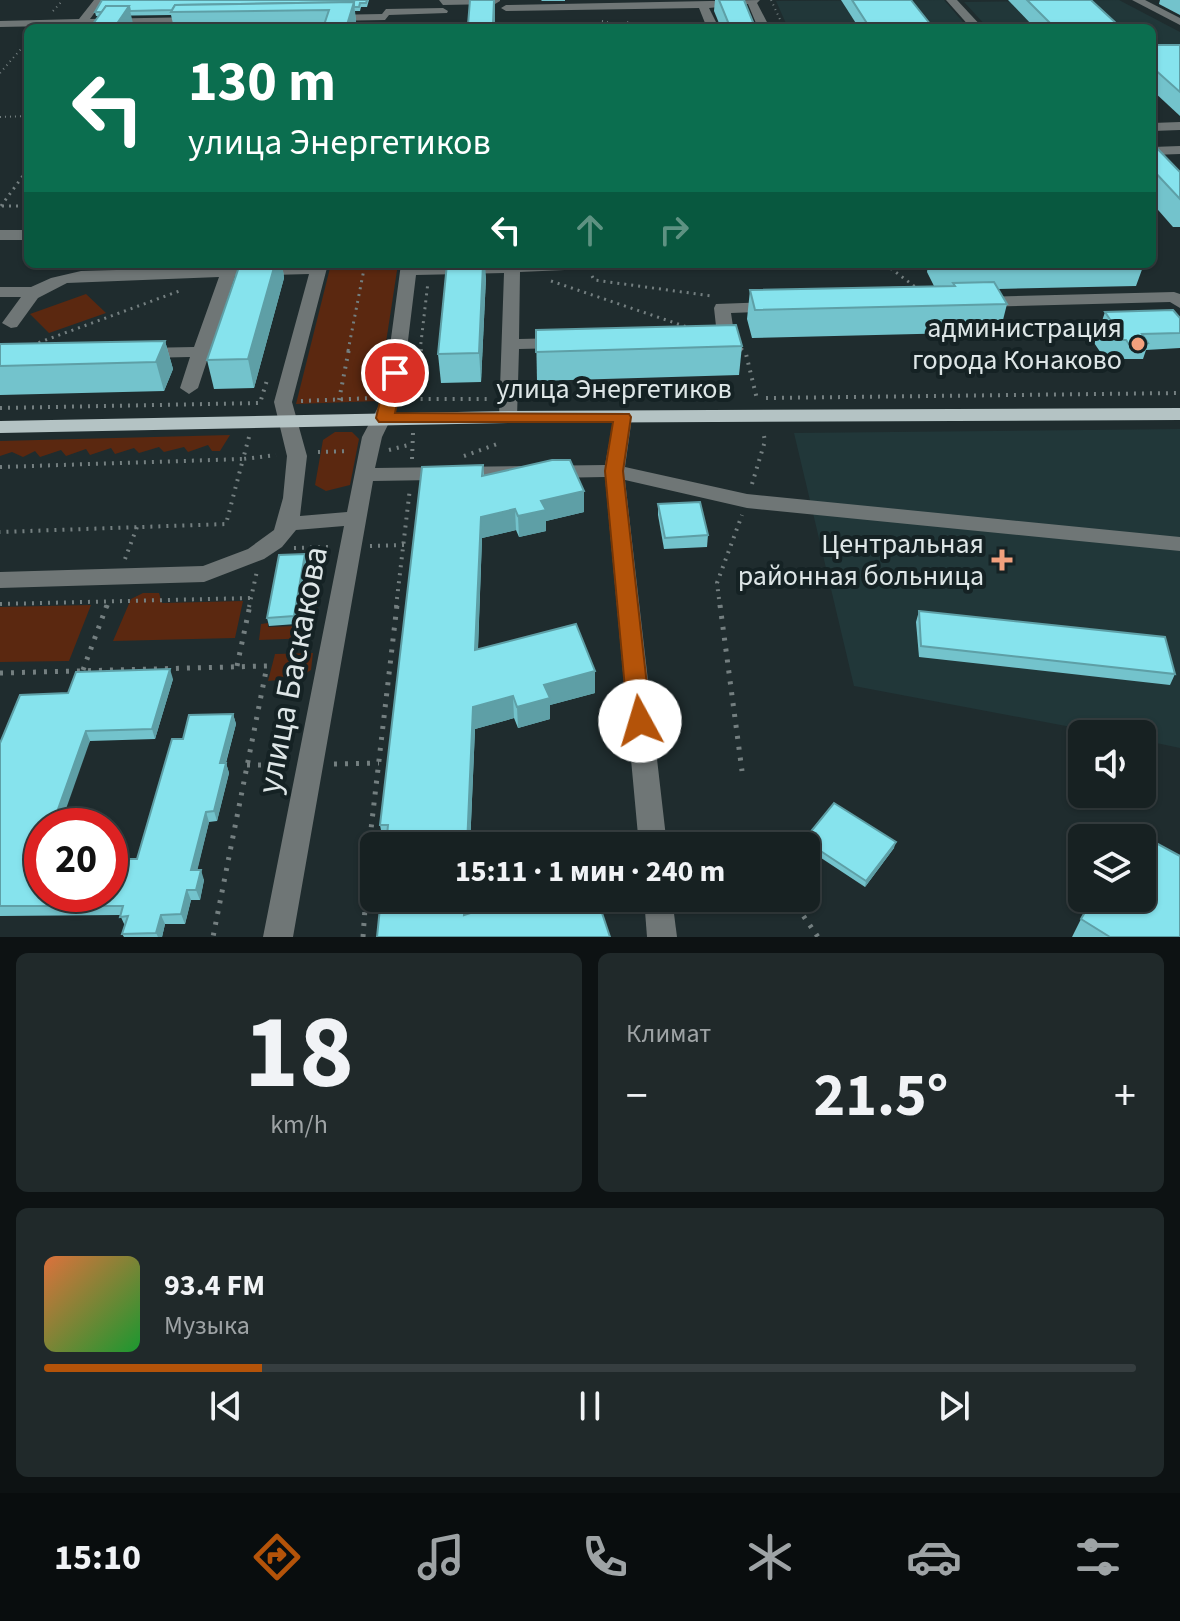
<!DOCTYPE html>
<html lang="ru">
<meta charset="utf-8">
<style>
body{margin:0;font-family:"Source Sans 3",sans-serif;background:#20292a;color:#f1f3f6;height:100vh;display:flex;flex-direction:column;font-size:30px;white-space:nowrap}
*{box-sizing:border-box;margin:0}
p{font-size:26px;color:#9ea3a5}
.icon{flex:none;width:44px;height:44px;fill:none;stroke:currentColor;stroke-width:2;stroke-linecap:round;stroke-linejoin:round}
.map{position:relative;height:937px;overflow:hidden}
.panel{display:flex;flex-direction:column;gap:16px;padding:16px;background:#0d1213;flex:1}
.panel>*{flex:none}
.banner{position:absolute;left:24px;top:24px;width:1132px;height:244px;border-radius:12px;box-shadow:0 2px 6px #0004,0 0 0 2px #363e40;background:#0b6e4f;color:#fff;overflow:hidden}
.controls{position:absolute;left:1068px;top:720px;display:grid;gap:16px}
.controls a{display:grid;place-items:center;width:88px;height:88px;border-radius:12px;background:#172122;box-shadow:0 2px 6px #0004,0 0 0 2px #363e40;font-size:40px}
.speed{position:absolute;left:24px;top:808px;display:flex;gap:16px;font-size:40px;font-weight:700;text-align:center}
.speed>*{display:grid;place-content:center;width:104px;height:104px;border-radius:50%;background:#172122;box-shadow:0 2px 6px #0004,0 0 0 2px #363e40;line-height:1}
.speed .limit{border:12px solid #d22;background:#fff;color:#111}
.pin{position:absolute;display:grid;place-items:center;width:68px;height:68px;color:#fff;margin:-34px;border:4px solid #fff;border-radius:50%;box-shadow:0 2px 8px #0007}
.me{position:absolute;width:88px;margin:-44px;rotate:354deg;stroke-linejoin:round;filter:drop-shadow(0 0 6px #0008)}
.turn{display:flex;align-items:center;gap:28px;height:168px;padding:0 32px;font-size:36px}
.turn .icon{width:104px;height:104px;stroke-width:2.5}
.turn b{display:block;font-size:56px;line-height:68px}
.lanes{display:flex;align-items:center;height:76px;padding:0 32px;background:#0003;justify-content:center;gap:40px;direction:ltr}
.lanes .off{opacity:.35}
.big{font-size:60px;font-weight:700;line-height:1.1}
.panel .tile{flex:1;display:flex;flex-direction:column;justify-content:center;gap:12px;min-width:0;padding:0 28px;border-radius:12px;background:#20292a}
.panel .dial{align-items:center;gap:0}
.dial b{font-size:104px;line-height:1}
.song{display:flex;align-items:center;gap:24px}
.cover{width:96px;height:96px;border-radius:12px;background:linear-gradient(135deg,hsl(20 70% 55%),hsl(130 70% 35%))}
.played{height:8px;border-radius:4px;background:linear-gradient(90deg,#b45309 20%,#363e40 20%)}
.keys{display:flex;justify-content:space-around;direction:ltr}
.heat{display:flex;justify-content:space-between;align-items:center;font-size:44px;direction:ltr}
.panel .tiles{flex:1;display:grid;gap:16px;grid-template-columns:1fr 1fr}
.tile:last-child{grid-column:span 2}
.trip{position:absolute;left:360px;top:832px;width:460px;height:80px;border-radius:12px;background:#172122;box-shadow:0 2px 6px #0004,0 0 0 2px #363e40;font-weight:700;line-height:80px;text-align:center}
.dock{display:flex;height:128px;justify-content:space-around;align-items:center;background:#090d0e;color:#9ea3a5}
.dock .icon{width:56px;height:56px}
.dock .on{color:#b45309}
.dock b{font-size:36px;color:#f1f3f6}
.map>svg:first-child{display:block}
</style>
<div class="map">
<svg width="1180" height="937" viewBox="0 0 1180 937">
<rect width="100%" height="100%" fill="#1f2c2e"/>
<g fill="#213739">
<path d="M944,0L968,28H788L776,1Z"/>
<path d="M1119,0L1180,32V57H1152V28H988L964,2Z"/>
<path d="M1180,429V748L1142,740V734H1108L854,686L794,433Z"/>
</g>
<g fill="#5b2810">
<path d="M331,264H398L377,401L296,404Z"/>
<path d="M86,294L106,313L49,333L30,314Z"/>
<path d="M335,432H352L359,439L350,485L326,491L315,485L323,440Z"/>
<path d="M230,435L220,451H212L208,445L188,452L184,447L164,452L159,447L139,453L134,448L115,454L111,448L90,455L86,449L66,456L61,450L40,457L35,451L23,457L12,452L0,456V441Z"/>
<path d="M143,593H159L162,603L243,601L235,638L113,641L131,599Z"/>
<path d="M302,600H319L313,638L259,640L261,624L268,623V627L296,626Z"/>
<path d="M91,605L69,661L0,662V607Z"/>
<path d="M313,653L311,670L298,678L268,681L275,654Z"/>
</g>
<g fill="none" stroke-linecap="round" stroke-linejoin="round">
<g stroke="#747f80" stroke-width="2" stroke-dasharray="1 4" stroke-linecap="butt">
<path d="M771,0L784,28"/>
<path d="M53,11L63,0"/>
<path d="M602,21L639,28"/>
<path d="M603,28L632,21"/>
<path d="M0,73L28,41"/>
<path d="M0,117L28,116"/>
</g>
<g stroke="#747f80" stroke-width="3" stroke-dasharray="2 5" stroke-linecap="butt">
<path d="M1,206L28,169"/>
<path d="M2,206H28"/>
<path d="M885,264L918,289"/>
<path d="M592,276L594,280L712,296"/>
<path d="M551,281L687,327"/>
<path d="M32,345L182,290"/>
<path d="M740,348L743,351"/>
<path d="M348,351L365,264"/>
<path d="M420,351L428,282"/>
</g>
<g stroke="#747f80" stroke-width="4" stroke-dasharray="2 6" stroke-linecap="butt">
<path d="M421,349L415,399H489"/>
<path d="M741,349L746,354L757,399"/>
<path d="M766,398L1180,393"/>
<path d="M339,400L349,349"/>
<path d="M301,401L372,398"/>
<path d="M0,408L260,403L268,377"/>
<path d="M249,437L243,459L276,455"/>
<path d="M389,450L412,444"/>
<path d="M318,452L350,451"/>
<path d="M464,456L500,443"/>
<path d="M412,459L413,433"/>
<path d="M0,467L243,459L226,524L0,532"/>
<path d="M752,484L765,441L763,431"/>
<path d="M370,546L405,545"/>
<path d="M294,548L329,547"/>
<path d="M125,559L137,527"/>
<path d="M0,604L251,598"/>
<path d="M107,607L109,601"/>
<path d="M249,607L257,571"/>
<path d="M396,607L410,488"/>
<path d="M720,607L717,583L742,515"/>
</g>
<g stroke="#747f80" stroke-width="5" stroke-dasharray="3 8" stroke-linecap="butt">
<path d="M720,605L742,771"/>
<path d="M237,666L250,605"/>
<path d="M83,670L107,605"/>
<path d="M0,673L267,666L213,937"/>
<path d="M334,764L379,763"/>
<path d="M247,765H289"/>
<path d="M791,898L818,937"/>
<path d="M363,937L370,838L397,605"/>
</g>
<g fill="#6f7676" fill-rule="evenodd">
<path d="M94,0H104L90,19L200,17L205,20L200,23L0,27V21L79,19Z"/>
<path d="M439,0H500V1L495,4L443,5Z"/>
<path d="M760,0L757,3L770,28H758L748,4L709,8L719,28H707L699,8L506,11L501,8L506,5Z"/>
<path d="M946,0H957L983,28H971Z"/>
<path d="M1132,0H1145L1180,18V25Z"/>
<path d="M443,8L448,11L447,13L389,15L385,20L328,21L323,18L328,15L382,14L386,9Z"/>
<path d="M1180,122V130L1152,131V123Z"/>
<path d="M1180,146V154L1152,155V147Z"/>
<rect x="0" y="230" width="28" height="10"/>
<path d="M328,264L292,402L307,456L300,516L347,512L362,437L383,398L401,264H595L587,269L520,272L519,339L562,338L571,343L562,348L519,349L517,417L508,423L499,417L504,273L416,275L401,398L382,437L375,468L605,465L614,417L623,411L632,417L625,467L747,494L1180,537V551L747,508L625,480L667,846H639L605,477L373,481L293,937H263L344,526L296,530L282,547L264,559L204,582L0,588V572L203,566L248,549L274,530L283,498L287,456L274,402L309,274L235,276L198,388L189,394L180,388L190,357L143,358L134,353L143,348L194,347L219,277L67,283L38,298L17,327L11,328L2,323L21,297H0V287H31L51,278L81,271Z"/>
<path d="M1174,292L1180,294V308L1170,302L978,307L970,302L978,297Z"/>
<path d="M774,302L780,303V311L731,313L735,340L732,344L714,345L705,340L717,335L714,308L716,304Z"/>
<path d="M644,898H672L677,937H647Z"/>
</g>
<path fill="#b4c3c4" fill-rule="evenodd" d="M1180,408V420L508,423L0,433V421L508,411Z"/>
</g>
<g fill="#73c3cc">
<path d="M102,0H369L367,7H361L360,11H355L356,24L355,28H174L171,15L96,16L95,12Z"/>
<path d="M470,0H495V28H468Z"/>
<path d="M541,0H565V1H542Z"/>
<path d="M715,0H744L755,28H721L714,11Z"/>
<path d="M841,0H911L931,25V28H859Z"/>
<path d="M1008,0H1091L1117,24L1116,28H1035Z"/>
<path d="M1160,0H1180V15L1159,4Z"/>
<path d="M1152,45H1180V116L1152,90Z"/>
<path d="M1152,143L1180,172V227H1173L1152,203Z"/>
<path d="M107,264H211L107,267Z"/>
<path d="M240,264H282L284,278L254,388L214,389L207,360Z"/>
<path d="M928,264H1144L1136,286L998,289L1007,304L1000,332L752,338L747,319L750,290L934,286L927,272Z"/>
<path d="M486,277L481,382L441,383L438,354Z"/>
<path d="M1105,312L1180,318V348L1146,350L1143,359H1124L1121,355L1103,356L1090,337L1095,322L1102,321Z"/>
<path d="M536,330L742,346L739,375L537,381Z"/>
<path d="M165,341L173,369L164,391L0,395V344Z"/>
<path d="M483,465L484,476L584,512L546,521V531L519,537L516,530L482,538L478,650L595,671V693L550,705V719L518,728L514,718L475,729L470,846H384L380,825Z"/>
<path d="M658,504L708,535L707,547L664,549L658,515Z"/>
<path d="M305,554L306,562L296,624L269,626L267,618Z"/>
<path d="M919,611L1175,674L1170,685L919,657L916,622Z"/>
<path d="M173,679L155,739L90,741L42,826V894L137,859L183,739L233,714L236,724L226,763L229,773L217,821L209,822L197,870L204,880L200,900H191L185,924H165L162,937H124L122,934L125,926L120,915L0,916V743L68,693Z"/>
<path d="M804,840L894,848L865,887L806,848V846H803Z"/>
<path d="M1081,919L1180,937H1072Z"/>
</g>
<g fill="#5e9fa6">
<path d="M494,0H495V28H493Z"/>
<path d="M354,2L356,24L355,28H346Z"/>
<path d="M129,6L134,28H114Z"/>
<path d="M275,264H282L284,278L254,388L248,359Z"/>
<path d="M483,264H485L486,277L481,382L479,353Z"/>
<path d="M165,341L173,369L164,391L156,362Z"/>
<path d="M584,491V512L546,521V531L519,537L518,516L541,501Z"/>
<path d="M515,509L516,530L482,538L477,672L475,650L481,517Z"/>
<path d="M305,554L306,562L296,624L294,616Z"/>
<path d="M170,669L173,679L155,739L152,729Z"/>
<path d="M595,671V693L550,705V719L518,728L517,707L544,685Z"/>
<path d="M513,696L514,718L475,729L470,846H467L473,707Z"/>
<path d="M233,714L236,724L223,773L220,763Z"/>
<path d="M86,731L90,741L60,826H52Z"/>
<path d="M226,763L229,773L217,821L214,811Z"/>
<path d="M206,812L209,822L195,880L191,870Z"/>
<path d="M896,842L894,848L865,887L866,881Z"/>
<path d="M42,855V878L34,877Z"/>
<path d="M201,870L204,880L200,900L196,890Z"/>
<path d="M187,890L191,900L185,924L181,914Z"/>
<path d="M465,898H468L467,936L464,915Z"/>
<path d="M161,915L165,924L162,937H158L156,933Z"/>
</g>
<g fill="#86e3ed" stroke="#5e9fa6" stroke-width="2">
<path d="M102,0H367L366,3H360L359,7H354V2L175,5L172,10L130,11L129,6H106L102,12H95Z"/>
<path d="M470,0H494L493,24L468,25Z"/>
<path d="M719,0H744L755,27H730Z"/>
<path d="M852,0H911L931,25L911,26L912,28H870Z"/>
<path d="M1027,0H1091L1117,24L1052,25Z"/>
<path d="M354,2L346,28H323L329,10L171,12L175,5Z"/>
<path d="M106,6H129L114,28H90Z"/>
<path d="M1152,45H1180V92L1152,67Z"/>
<path d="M1152,143L1180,172V199L1152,169Z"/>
<path d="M240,264H275L248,359L207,360Z"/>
<path d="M447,264H483L479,353L438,354Z"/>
<path d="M943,264H983L984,266L945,267Z"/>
<path d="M994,282L1007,304L755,310L750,290L955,286L953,283Z"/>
<path d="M1173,310L1180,318V333L1142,334L1148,343L1129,344L1126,340H1108L1095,322L1111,321L1105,312Z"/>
<path d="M736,325L742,346L536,352V330Z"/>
<path d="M165,341L156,362L0,366V344Z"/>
<path d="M552,460H570L584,491L541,501L546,510L518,516L515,509L481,517L475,650L576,624L595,671L544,685L550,698L517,707L513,696L473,707L467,846H386L388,825H380L422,467L483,465L482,476Z"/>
<path d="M700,502L708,535L665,538L658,504Z"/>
<path d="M305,554L294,616L267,618L279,555Z"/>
<path d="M919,611L1165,637L1175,674L921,646Z"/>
<path d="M170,669L152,729L86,731L52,826H42V855L34,877H42V894H110V859H137L172,739H183L189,715L233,714L220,763H226L214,811L206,812L191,870H201L196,890H187L181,914L161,915L156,933L122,934L128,916L120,917L123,906H0V743L20,695L68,693L76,672Z"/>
<path d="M834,803L896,842L866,881L804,840Z"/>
<path d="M1132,830L1180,856V937H1110L1081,919L1093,898H1142V838H1128Z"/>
<path d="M381,898H465L464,915L502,903V898H597L610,937H377Z"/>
</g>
<path fill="#b45309" stroke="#753606" stroke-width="2" d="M395,368L403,373L395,413L629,414L631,417L623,471L651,721L648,727H632L628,721L605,471L613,422H379L376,418L387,373Z"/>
<g fill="#f2a17e" stroke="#152224" stroke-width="3">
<circle cx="1138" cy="344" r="8"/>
<path d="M998 548h8v8h8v8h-8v8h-8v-8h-8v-8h8z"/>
</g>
<g text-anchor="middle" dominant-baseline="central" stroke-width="8" stroke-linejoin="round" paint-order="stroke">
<g font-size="28" fill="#dee6e7" stroke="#152224" text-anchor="end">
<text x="1122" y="328">администрация<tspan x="1122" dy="32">города Конаково</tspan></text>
<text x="984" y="544">Центральная<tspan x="984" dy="32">районная больница</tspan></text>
</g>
<g font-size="28" fill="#dee6e7" stroke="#152224">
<text x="614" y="389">улица Энергетиков</text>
</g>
<g font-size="34" fill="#dee6e7" stroke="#152224">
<text transform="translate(293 670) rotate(-79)">улица Баскакова</text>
</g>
</g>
</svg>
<div class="controls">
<a><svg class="icon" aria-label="sound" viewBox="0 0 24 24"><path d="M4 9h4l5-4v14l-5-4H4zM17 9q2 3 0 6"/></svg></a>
<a><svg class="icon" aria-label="layers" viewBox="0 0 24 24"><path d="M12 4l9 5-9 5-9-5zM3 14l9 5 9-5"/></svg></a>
</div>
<div class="speed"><div class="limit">20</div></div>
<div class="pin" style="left:395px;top:373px;background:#d93025"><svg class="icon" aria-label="arrive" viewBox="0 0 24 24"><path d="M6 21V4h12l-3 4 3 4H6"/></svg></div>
<svg class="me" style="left:640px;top:721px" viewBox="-20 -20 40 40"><circle r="19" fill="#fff"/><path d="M0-13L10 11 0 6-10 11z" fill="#b45309"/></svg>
<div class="trip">15:11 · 1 мин · 240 m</div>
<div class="banner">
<div class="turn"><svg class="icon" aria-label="left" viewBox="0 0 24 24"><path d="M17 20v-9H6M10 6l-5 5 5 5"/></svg><div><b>130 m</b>улица Энергетиков</div></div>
<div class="lanes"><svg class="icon" aria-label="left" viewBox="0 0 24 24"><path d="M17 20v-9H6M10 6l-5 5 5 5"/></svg><svg class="icon off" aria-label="ahead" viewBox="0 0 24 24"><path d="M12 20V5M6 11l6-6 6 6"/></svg><svg class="icon off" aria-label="right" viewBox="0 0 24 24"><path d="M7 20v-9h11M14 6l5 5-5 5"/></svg></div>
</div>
</div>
<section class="panel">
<div class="tiles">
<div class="tile dial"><b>18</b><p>km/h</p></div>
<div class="tile"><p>Климат</p>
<div class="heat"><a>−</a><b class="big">21.5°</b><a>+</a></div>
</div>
<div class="tile">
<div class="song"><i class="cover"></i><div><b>93.4 FM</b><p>Музыка</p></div></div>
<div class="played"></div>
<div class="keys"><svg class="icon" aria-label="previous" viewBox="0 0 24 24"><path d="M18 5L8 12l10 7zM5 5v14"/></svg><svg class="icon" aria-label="pause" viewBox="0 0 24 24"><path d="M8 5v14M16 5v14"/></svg><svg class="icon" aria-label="next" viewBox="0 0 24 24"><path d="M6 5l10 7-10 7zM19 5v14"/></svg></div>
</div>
</div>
</section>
<nav class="dock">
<b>15:10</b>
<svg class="icon on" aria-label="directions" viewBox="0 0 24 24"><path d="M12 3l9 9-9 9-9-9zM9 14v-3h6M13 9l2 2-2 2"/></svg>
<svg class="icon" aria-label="music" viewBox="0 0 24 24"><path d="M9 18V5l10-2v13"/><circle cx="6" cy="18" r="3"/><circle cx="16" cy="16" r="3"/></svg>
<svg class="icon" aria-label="phone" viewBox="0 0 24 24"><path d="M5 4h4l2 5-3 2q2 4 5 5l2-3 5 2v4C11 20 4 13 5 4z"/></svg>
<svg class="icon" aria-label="climate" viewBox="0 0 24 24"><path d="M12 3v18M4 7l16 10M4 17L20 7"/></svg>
<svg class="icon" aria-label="car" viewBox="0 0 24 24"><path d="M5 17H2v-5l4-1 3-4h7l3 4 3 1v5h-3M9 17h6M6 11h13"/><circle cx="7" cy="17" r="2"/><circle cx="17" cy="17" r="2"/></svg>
<svg class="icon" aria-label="filters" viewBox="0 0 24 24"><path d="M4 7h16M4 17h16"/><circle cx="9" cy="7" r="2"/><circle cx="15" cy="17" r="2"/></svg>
</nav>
